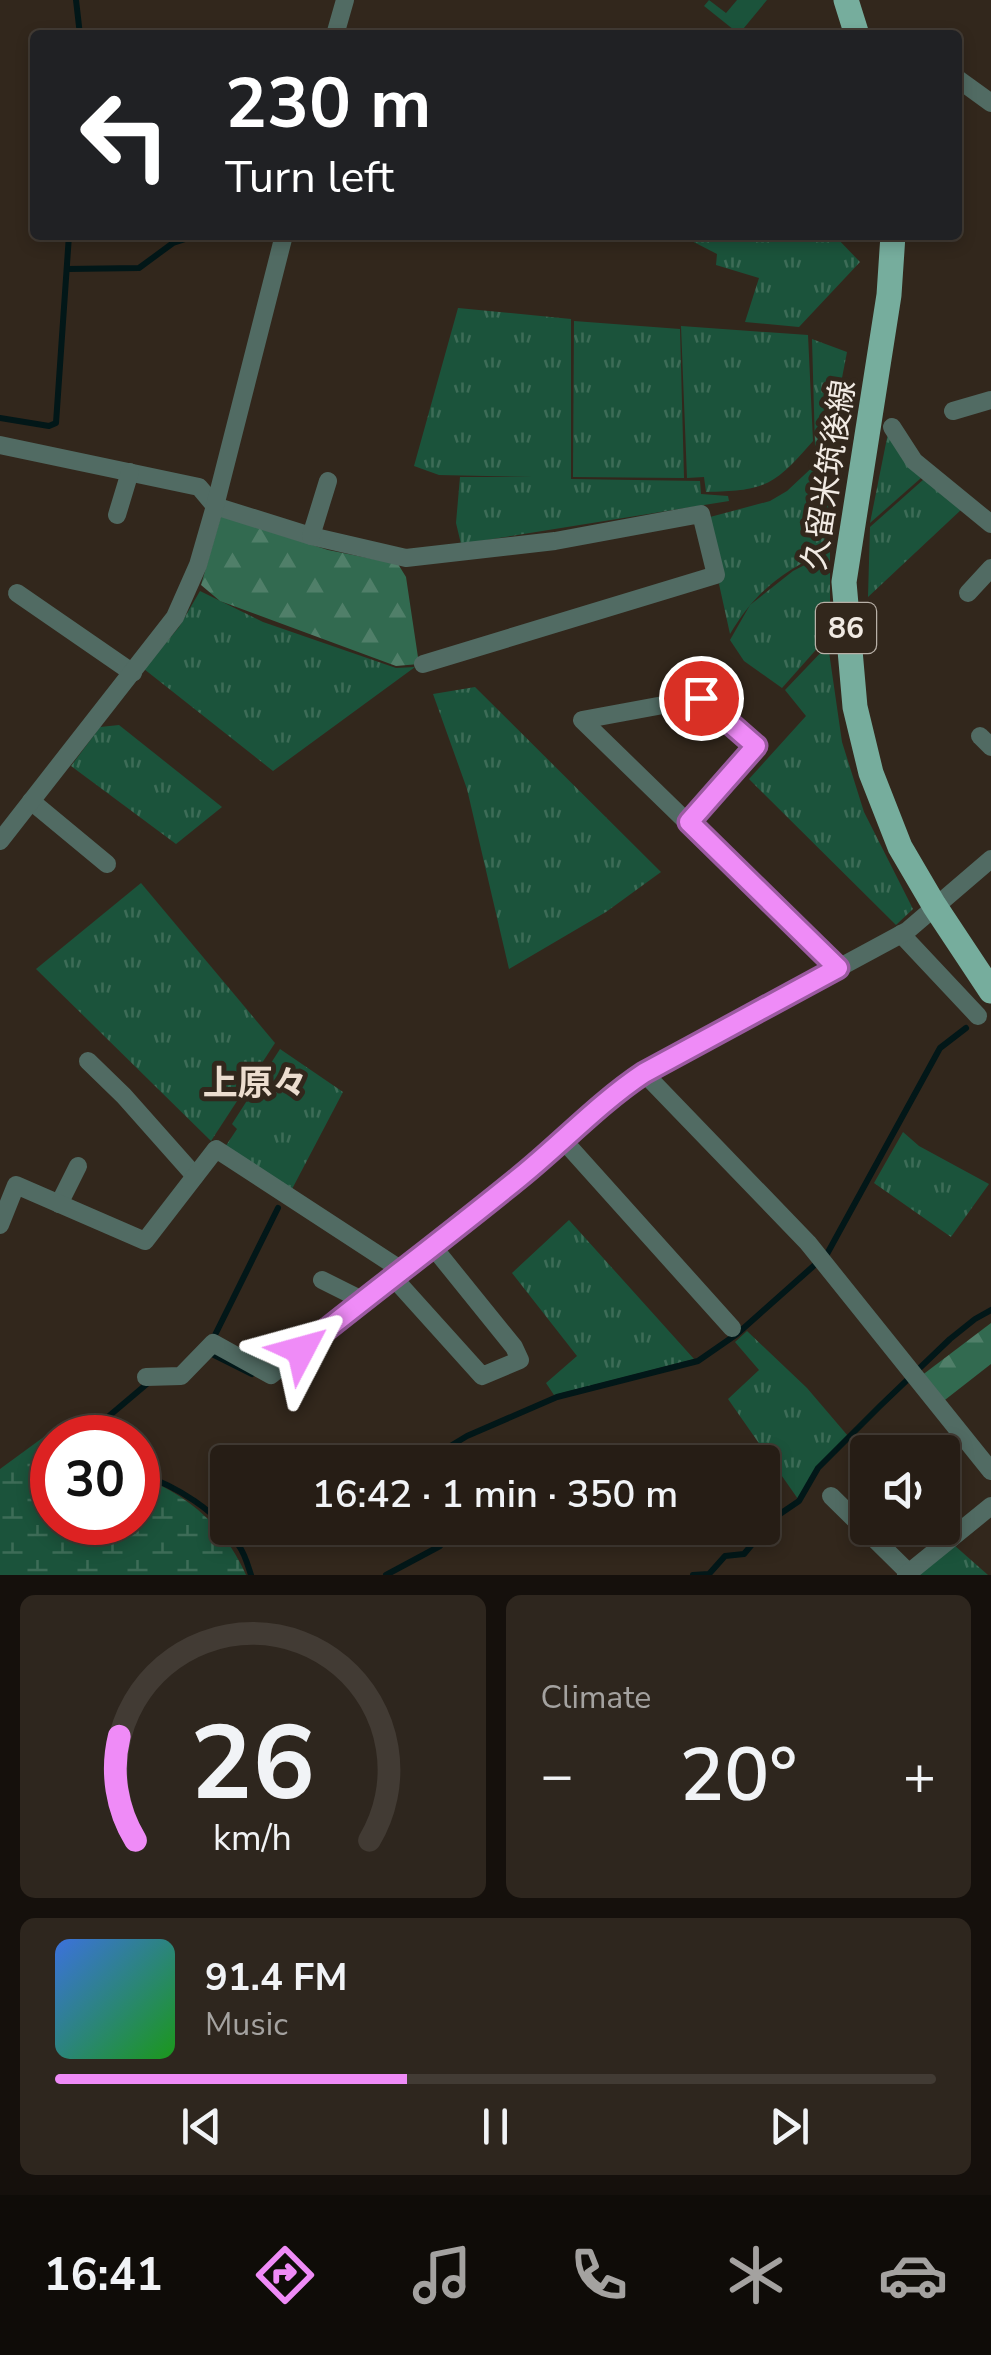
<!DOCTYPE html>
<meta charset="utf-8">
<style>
body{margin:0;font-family:"Nunito Sans","Noto Sans JP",sans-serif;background:#2e261e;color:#f1f3f6;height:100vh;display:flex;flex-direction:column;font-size:38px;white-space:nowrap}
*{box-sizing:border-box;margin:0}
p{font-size:32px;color:#a4a2a0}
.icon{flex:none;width:55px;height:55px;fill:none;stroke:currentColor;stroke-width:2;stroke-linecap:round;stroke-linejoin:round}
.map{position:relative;height:1575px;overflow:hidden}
.sheet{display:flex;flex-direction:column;gap:20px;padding:20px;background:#15100c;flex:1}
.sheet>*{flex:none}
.top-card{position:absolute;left:30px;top:30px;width:932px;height:210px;border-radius:10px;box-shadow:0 5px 15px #0003,0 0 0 2px #423b34;background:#202124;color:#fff;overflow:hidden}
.tools{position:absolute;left:850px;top:1435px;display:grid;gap:20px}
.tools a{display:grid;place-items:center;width:110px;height:110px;border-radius:10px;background:#261d15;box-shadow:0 5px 15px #0003,0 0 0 2px #423b34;font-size:50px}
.speed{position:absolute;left:30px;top:1415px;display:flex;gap:20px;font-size:50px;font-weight:700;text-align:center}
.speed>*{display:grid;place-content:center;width:130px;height:130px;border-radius:50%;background:#261d15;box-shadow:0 5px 15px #0003,0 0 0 2px #423b34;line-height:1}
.speed .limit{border:15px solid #d22;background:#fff;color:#111}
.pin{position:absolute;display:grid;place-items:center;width:85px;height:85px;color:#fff;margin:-42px;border:5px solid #fff;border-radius:50%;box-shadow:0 2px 10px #0007}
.me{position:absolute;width:110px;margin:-55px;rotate:51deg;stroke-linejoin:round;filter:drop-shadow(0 0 8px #0008)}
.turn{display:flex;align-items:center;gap:35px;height:210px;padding:0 30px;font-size:45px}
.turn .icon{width:130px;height:130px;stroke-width:2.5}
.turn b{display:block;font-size:70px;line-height:85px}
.big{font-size:75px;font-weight:600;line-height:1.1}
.sheet .card{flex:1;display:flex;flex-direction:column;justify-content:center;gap:15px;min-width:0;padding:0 35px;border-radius:15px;background:#2e261e}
.sheet .dial{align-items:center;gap:0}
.dial svg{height:260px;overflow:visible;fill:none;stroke:#423b34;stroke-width:7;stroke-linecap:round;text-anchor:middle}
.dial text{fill:#f1f3f6;stroke:none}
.song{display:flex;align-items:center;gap:30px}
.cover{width:120px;height:120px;border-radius:15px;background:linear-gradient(135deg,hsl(220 70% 55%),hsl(120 70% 35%))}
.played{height:10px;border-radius:5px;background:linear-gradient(90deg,#ef8bf7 40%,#423b34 40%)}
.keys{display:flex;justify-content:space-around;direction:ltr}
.heat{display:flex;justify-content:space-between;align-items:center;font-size:55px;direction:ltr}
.sheet .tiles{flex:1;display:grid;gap:20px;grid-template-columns:1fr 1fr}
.card:last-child{grid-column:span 2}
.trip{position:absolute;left:210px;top:1445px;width:570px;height:100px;border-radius:10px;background:#261d15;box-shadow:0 5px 15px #0003,0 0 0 2px #423b34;font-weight:600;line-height:100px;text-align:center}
.dock{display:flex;height:160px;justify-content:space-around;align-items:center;background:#0f0c08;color:#a4a2a0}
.dock .icon{width:70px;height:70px}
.dock .selected{color:#ef8bf7}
.dock b{font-size:45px;color:#f1f3f6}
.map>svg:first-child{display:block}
</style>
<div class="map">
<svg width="991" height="1575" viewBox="0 0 991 1575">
<defs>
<pattern id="grass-tufts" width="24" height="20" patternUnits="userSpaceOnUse" patternTransform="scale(2.5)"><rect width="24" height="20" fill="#1b533b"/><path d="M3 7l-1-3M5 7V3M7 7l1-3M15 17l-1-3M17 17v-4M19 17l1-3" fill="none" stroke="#3d6c57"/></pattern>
<pattern id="forest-firs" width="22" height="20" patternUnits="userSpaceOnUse" patternTransform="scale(2.5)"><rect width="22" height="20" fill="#326a50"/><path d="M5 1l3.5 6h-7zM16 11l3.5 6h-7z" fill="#507f69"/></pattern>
<pattern id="wetland-marsh" width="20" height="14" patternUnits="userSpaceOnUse" patternTransform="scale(2.5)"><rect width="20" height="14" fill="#1b533b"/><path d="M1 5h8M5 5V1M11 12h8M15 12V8" fill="none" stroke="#3d6c57"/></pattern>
</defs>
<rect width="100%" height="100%" fill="#32271c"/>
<g fill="url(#grass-tufts)">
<path d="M680,235H834L860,262L799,327L745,322L759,278L716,265L717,254Z"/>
<path d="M458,308L571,319V479L700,481L701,494L728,496L729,501L461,544L456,523L460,477H533L439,475L414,466Z"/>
<path d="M574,321L680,329L684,478L573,477Z"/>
<path d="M681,326L808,335L813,441C774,486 765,491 706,492L704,477L687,478Z"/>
<path d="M812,339L847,352L831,435L815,446Z"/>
<path d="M888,433L921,478L870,523Z"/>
<path d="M834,447L828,549C782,573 757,589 730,634L719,584L723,572L710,517L770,501L787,491Z"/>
<path d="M924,479L963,508L868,597L870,527Z"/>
<path d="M830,552V634L782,688L744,661L730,640L750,605L793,571Z"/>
<path d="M200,591L263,622L396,668L415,667L273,771L144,669L179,627Z"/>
<path d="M828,645L842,742L864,812L913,909L896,925L749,779L806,716L785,690Z"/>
<path d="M475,687L661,872L606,912L509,969L467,789L433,694Z"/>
<path d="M119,725L222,807L176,844L71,766L100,727Z"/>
<path d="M141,883L275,1043L211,1141L36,969Z"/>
<path d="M280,1049L343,1092L291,1191L225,1147L237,1129L232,1124Z"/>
<path d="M903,1132L919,1146L989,1184L951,1237L874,1183Z"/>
<path d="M569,1220L694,1359L554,1395L546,1383L577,1356L512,1273Z"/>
<path d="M747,1331L807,1388L848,1436L818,1466L798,1499L728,1399L759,1370L735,1342Z"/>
<path d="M954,1545L988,1575H917Z"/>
</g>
<g fill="url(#forest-firs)">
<path d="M221,516L328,550L398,564L406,577L419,664L396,666L220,601L201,585Z"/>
<path d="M991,1323V1364L941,1403L921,1376Z"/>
</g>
<path fill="url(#wetland-marsh)" d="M56,1428L59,1437L52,1438V1522H138V1476C187,1493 225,1527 246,1575H0V1469Z"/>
<path fill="#1b533b" d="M709,0L726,13L737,0H767L739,34L704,6Z"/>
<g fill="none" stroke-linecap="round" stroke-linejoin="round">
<g stroke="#021718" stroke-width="6">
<path d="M76,0L80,35"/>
<path d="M67,269L139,268L173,243L198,235"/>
<path d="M0,418L49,426L56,423L69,235"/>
<path d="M212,1341L278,1208"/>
<path d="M210,1353L252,1374"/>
<path d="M83,1438L148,1383"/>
<path d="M424,1462L467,1436L557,1397L698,1361L737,1334L827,1254L940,1048L966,1028"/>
<path d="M138,1473C176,1486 217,1510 239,1546C245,1554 248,1566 251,1575"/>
<path d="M386,1575L440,1546"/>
<path d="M693,1575L709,1574L725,1556L744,1554L774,1518L799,1501L818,1468L880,1406L950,1339L975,1319L991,1310"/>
</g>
<g stroke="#516b63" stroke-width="18">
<path d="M335,35L345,0"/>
<path d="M958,79L991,103"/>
<path d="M953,411L991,400"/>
<path d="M892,427L914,461L991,524"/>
<path d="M0,445L199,487L215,506L311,536L406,558L555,541L701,514L716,575L423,664"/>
<path d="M117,515L130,472"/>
<path d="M311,536L328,481"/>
<path d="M17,593L133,673"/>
<path d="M968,593L991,568"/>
<path d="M980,736L991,747"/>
<path d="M31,801L107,864"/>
<path d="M689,823L756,746L701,698L582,720L838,969"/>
<path d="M0,841L175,617L198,565L215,506L284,235"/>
<path d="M901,934L978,1016"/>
<path d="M88,1061L124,1096L195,1176"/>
<path d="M644,1073L808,1243L991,1471"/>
<path d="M564,1141L732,1328"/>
<path d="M59,1204L78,1166"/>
<path d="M0,1225L16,1185L145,1241L216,1149L400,1269"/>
<path d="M391,1275L482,1376L520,1360L514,1347L434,1248"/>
<path d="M322,1280L362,1300"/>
<path d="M146,1377L181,1376L213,1343L271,1375L400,1269L434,1248L564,1141L609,1098L644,1073L907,931L991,859"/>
<path d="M831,1496L908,1572"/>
<path d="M906,1575L991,1506"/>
</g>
<g stroke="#76ad9d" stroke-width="25">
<path d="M846,0L857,35"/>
<path d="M893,235L889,295L844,582L855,707L871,773L900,847L934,905L991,991"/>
</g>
</g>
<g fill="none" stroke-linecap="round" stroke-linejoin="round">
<defs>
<path id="route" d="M301,1350C374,1291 448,1236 520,1177C562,1143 599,1103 644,1073L838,968L689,822L756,746L701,698"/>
</defs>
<use href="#route" stroke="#9b5aa1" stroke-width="25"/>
<use href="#route" stroke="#ef8bf7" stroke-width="18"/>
</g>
<g text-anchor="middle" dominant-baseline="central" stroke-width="10" stroke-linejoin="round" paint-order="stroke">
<rect fill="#32271c" stroke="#b8b0a7" stroke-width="2.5" x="816" y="603" width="60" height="50" rx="8"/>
<g font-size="30" font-weight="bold" fill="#f1eae3">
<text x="846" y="628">86</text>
</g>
<g font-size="32" fill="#f1eae3" stroke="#32271c">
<text transform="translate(829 475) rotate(-81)">久留米筑後線</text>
</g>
<g font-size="35" font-weight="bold" fill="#ecddcf" stroke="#32271c">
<text x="255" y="1083">上原々</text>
</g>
</g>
</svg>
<div class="tools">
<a><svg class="icon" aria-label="sound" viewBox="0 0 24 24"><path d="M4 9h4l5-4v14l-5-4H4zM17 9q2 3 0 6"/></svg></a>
</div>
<div class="speed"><div class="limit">30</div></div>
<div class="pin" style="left:701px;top:698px;background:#d93025"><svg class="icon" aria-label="arrive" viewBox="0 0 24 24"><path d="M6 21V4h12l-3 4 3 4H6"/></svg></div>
<svg class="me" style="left:301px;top:1350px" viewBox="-20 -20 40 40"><path d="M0-17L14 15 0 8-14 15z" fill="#ef8bf7" stroke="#fff" stroke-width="4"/></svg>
<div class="trip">16:42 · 1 min · 350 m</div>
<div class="top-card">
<div class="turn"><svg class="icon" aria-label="left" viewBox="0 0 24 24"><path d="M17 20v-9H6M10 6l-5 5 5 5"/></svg><div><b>230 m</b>Turn left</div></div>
</div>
</div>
<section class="sheet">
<div class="tiles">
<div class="card dial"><svg viewBox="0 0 100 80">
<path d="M14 69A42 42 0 1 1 86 69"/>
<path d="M14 69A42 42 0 0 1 9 37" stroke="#ef8bf7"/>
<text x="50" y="56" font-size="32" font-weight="700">26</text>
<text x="50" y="72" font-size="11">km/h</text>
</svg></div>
<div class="card"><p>Climate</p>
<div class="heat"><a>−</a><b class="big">20°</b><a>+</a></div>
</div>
<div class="card">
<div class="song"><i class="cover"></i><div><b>91.4 FM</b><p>Music</p></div></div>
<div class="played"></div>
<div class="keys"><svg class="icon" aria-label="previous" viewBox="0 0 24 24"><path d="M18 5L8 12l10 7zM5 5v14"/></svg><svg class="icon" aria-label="pause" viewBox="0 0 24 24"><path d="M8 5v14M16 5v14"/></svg><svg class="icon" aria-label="next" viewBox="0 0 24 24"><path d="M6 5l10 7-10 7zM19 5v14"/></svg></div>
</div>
</div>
</section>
<nav class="dock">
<b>16:41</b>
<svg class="icon selected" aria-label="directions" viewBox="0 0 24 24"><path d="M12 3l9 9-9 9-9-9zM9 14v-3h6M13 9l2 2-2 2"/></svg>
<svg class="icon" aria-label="music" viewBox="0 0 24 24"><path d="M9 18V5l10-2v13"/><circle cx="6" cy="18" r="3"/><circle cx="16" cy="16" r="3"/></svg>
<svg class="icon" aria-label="phone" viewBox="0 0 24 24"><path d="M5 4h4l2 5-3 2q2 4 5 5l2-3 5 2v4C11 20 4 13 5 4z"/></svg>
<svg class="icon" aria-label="climate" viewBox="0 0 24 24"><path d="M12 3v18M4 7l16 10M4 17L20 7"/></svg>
<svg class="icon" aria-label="car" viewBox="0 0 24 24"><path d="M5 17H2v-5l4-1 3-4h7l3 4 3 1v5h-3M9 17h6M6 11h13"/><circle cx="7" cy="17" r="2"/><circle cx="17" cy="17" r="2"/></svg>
</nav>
